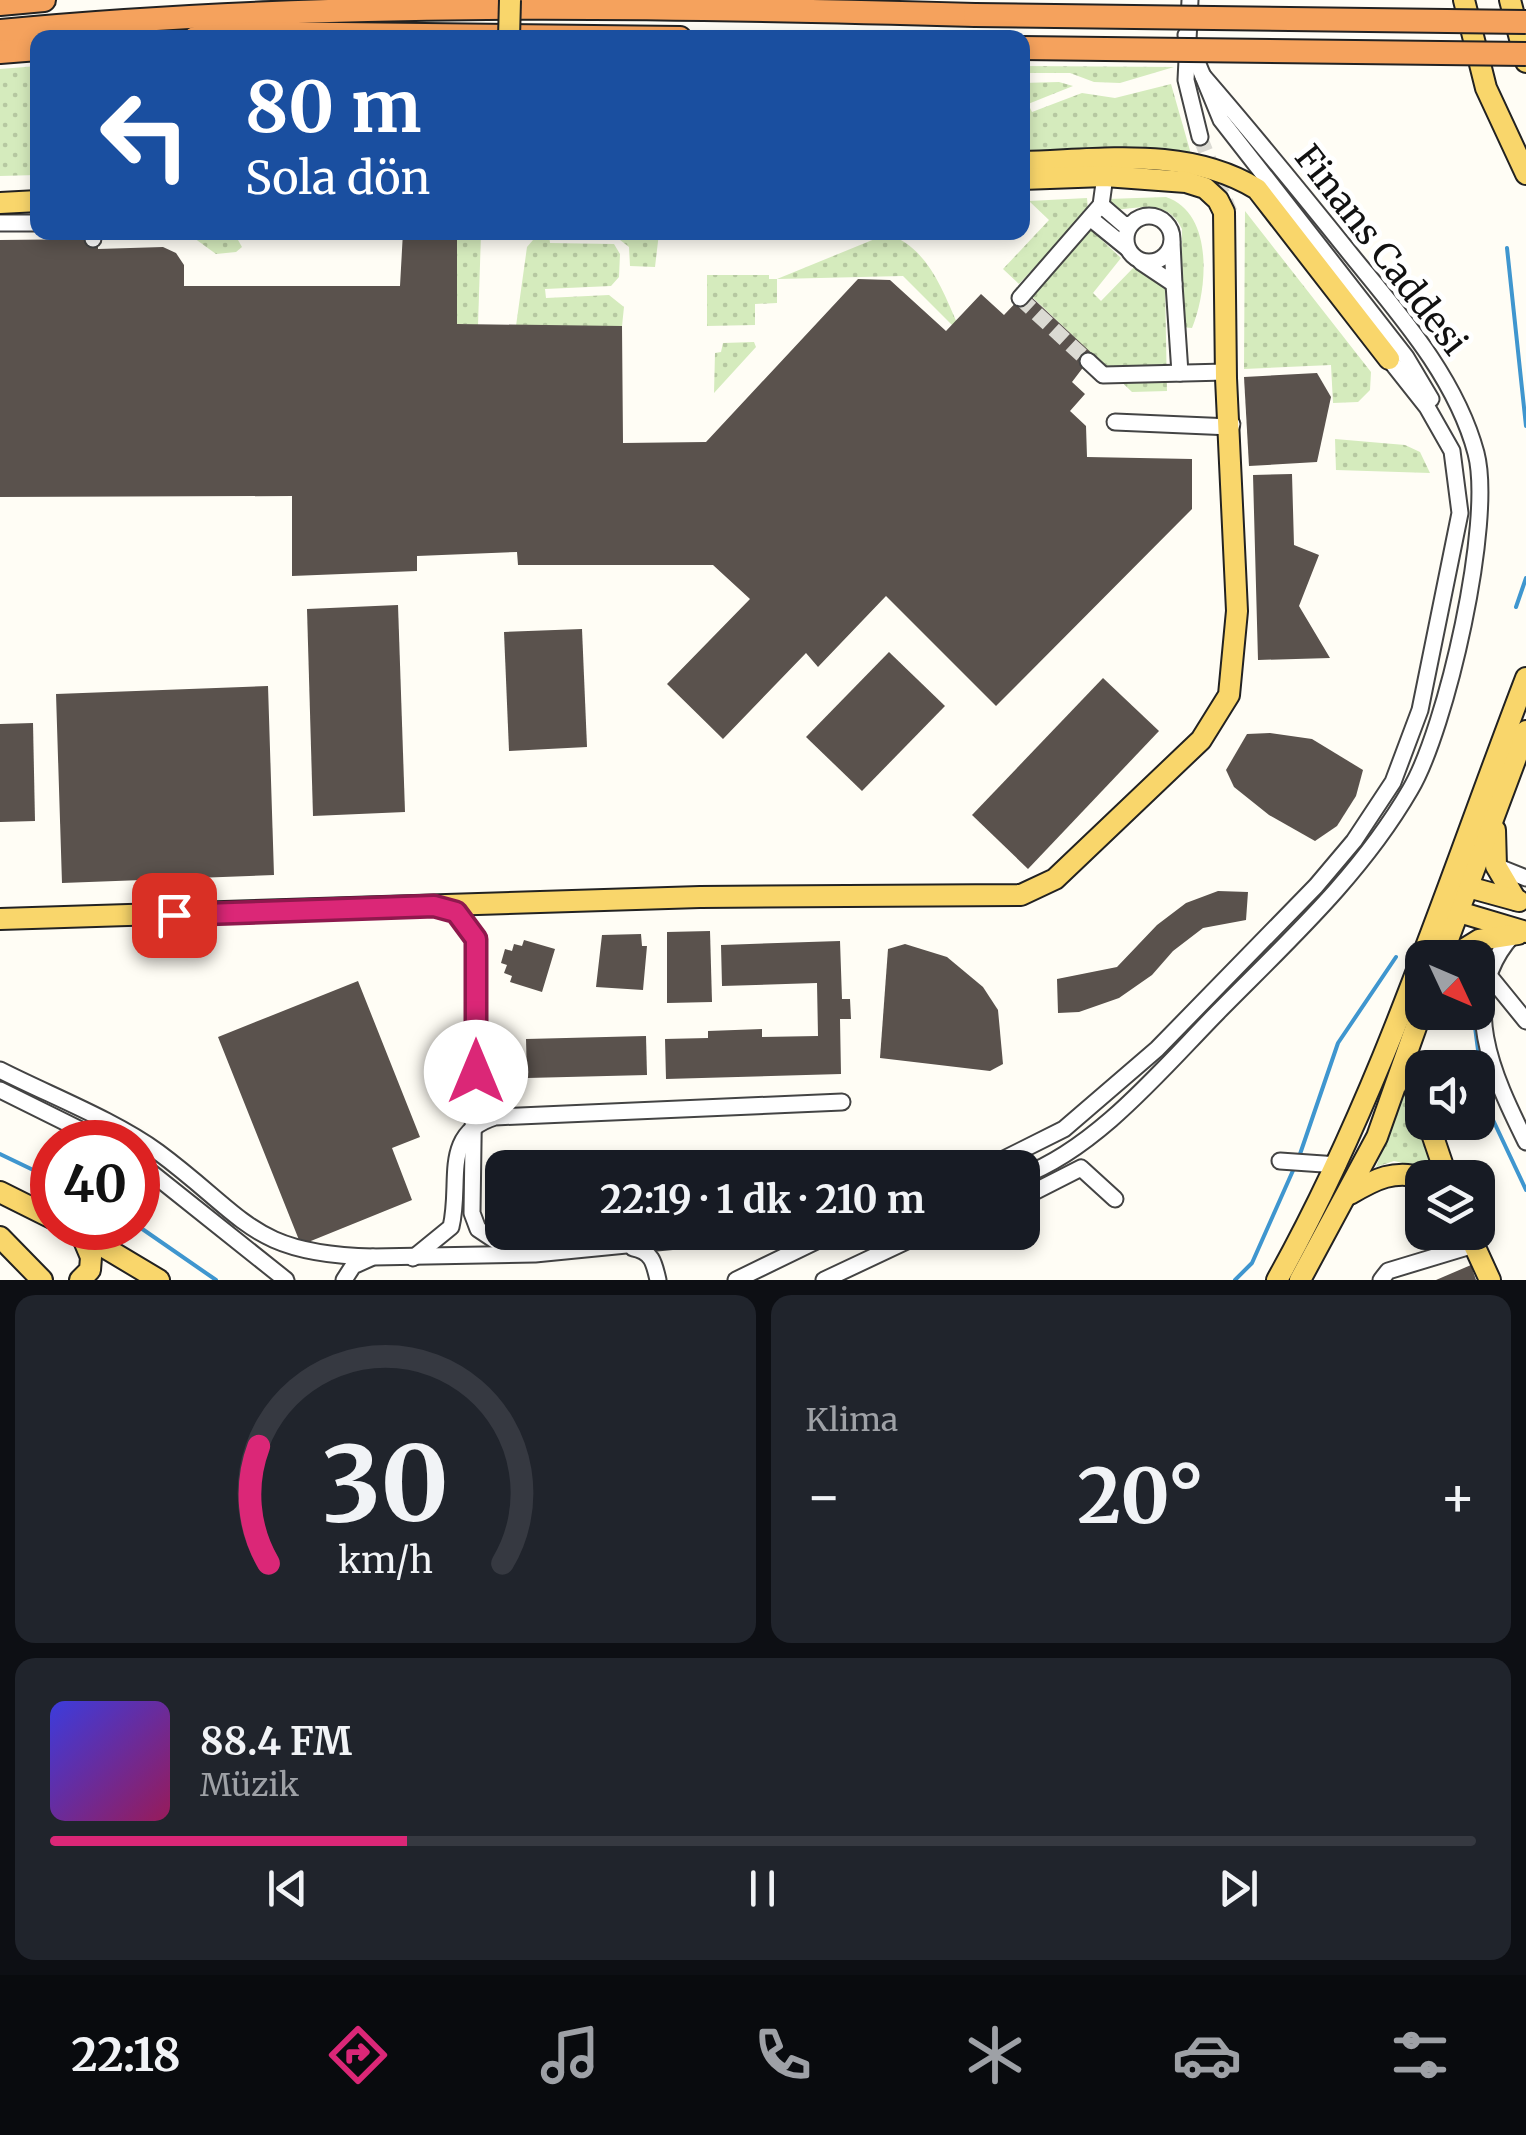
<!DOCTYPE html>
<html lang="tr">
<meta charset="utf-8">
<style>
body{margin:0;font-family:Merriweather,serif;background:#20242c;color:#f1f3f6;height:100vh;display:flex;flex-direction:column;font-size:38px;white-space:nowrap}
*{box-sizing:border-box;margin:0}
p{font-size:32px;color:#9ea1a6}
.icon{flex:none;width:55px;height:55px;fill:none;stroke:currentColor;stroke-width:2;stroke-linecap:round;stroke-linejoin:round}
.map{position:relative;height:1280px;overflow:hidden}
.drawer{display:flex;flex-direction:column;gap:15px;padding:15px;background:#0d0f14;flex:1}
.drawer>*{flex:none}
.banner{position:absolute;left:30px;top:30px;width:1000px;height:210px;border-radius:20px;box-shadow:0 5px 15px #0003;background:#1a4fa0;color:#fff;overflow:hidden}
.needle{width:65px;rotate:134deg}
.tools{position:absolute;left:1405px;top:940px;display:grid;gap:20px}
.tools a{display:grid;place-items:center;width:90px;height:90px;border-radius:20px;background:#171b24;box-shadow:0 5px 15px #0003;font-size:50px}
.speed{position:absolute;left:30px;top:1120px;display:flex;gap:20px;font-size:50px;font-weight:700;text-align:center}
.speed>*{display:grid;place-content:center;width:130px;height:130px;border-radius:50%;background:#171b24;box-shadow:0 5px 15px #0003;line-height:1}
.speed .limit{border:15px solid #d22;background:#fff;color:#111}
.pin{position:absolute;display:grid;place-items:center;width:85px;height:85px;color:#fff;margin:-42px;border-radius:20px;box-shadow:0 5px 15px #0006}
.me{position:absolute;width:110px;margin:-55px;rotate:0deg;stroke-linejoin:round;filter:drop-shadow(0 0 8px #0008)}
.turn{display:flex;align-items:center;gap:35px;height:210px;padding:0 50px;font-size:45px}
.turn .icon{width:130px;height:130px;stroke-width:2.5}
.turn b{display:block;font-size:70px;line-height:85px}
.big{font-size:75px;font-weight:700;line-height:1.1}
.drawer .card{flex:1;display:flex;flex-direction:column;justify-content:center;gap:15px;min-width:0;padding:0 35px;border-radius:20px;background:#20242c}
.drawer .dial{align-items:center;gap:0}
.dial svg{height:260px;overflow:visible;fill:none;stroke:#363941;stroke-width:7;stroke-linecap:round;text-anchor:middle}
.dial text{fill:#f1f3f6;stroke:none}
.song{display:flex;align-items:center;gap:30px}
.cover{width:120px;height:120px;border-radius:15px;background:linear-gradient(135deg,hsl(240 70% 55%),hsl(330 70% 35%))}
.played{height:10px;border-radius:5px;background:linear-gradient(90deg,#db2777 25%,#363941 25%)}
.keys{display:flex;justify-content:space-around;direction:ltr}
.heat{display:flex;justify-content:space-between;align-items:center;font-size:55px;direction:ltr}
.drawer .tiles{flex:1;display:grid;gap:15px;grid-template-columns:1fr 1fr}
.card:last-child{grid-column:span 2}
.trip{position:absolute;left:485px;top:1150px;width:555px;height:100px;border-radius:20px;background:#171b24;box-shadow:0 5px 15px #0003;font-weight:700;line-height:100px;text-align:center}
.tabs{display:flex;height:160px;justify-content:space-around;align-items:center;background:#090b0e;color:#9ea1a6}
.tabs .icon{width:70px;height:70px}
.tabs .selected{color:#db2777}
.tabs b{font-size:45px;color:#f1f3f6}
.map>svg:first-child{display:block}
</style>
<div class="map">
<svg width="1526" height="1280" viewBox="0 0 1526 1280">
<defs>
<pattern id="grass-dots" width="8" height="8" patternUnits="userSpaceOnUse" patternTransform="scale(2.5)"><rect width="8" height="8" fill="#d5ebbd"/><path d="M2 2h.1M6 6h.1" fill="none" stroke="#b6c8a1" stroke-width="1.8" stroke-linecap="round"/></pattern>
</defs>
<rect width="100%" height="100%" fill="#fffdf5"/>
<g fill="url(#grass-dots)">
<path d="M37,66V175L0,176V69Z"/>
<path d="M1023,66L1174,67L1120,83L1094,82L1070,73H1023Z"/>
<path d="M1059,82L1073,86L1028,104L1032,112L1082,93L1115,98L1171,84L1191,154L1023,156L1022,83Z"/>
<path d="M1166,197C1214,213 1208,289 1192,328L1180,327L1182,229C1168,199 1141,208 1113,210L1108,199Z"/>
<path d="M1087,198L1088,210L1019,284L1003,269L1049,220L1029,201Z"/>
<path d="M1245,211L1371,372L1370,390L1358,402L1333,403L1331,365L1244,369Z"/>
<path d="M1088,227L1121,258L1093,293L1101,301L1135,266L1165,286L1167,391L1132,392L1027,292Z"/>
<path d="M102,233H234L242,247L236,252L216,254L194,238L102,240Z"/>
<path d="M457,233L481,234L478,325L457,324Z"/>
<path d="M539,233H659L655,267L630,266L629,247L615,236L549,235L550,243L614,244L620,254L619,277L611,286L545,289L546,298L609,295L624,307L622,326H516L527,247Z"/>
<path d="M887,234C926,246 942,288 957,323L952,325L903,276L777,279V303L755,304V325L707,326V275H769V279H777Z"/>
<path d="M754,342L756,347L714,393L715,353L721,352L723,343Z"/>
<path d="M1335,439L1405,445L1420,452L1430,473L1336,470Z"/>
<path d="M1404,1092L1433,1170L1394,1161L1376,1167Z"/>
</g>
<g fill="none" stroke-linecap="round" stroke-linejoin="round">
<g stroke="#3f96cf" stroke-width="4">
<path d="M1507,248L1526,426"/>
<path d="M1516,607L1526,578"/>
<path d="M1473,1012L1485,1103L1526,1190"/>
<path d="M0,1154L52,1179"/>
<path d="M1299,1157L1338,1043L1396,957"/>
<path d="M138,1226L216,1280"/>
<path d="M1235,1280L1252,1263L1295,1166"/>
</g>
</g>
<g fill="#5a524d">
<path d="M403,232H457V324L622,326L623,443L706,442L858,279L890,280L946,331L981,294L1004,315L1026,292L1096,357L1088,361L1072,382L1085,394L1070,411L1086,426L1087,457L1192,459V509L996,706L886,596L818,667L806,653L723,739L667,684L750,599L713,565H518L517,552L417,556V571L292,576V496L0,497V240L98,239V249L163,247L176,253L184,265V286H400Z"/>
<path d="M1317,373L1331,397L1317,462L1249,466L1244,377Z"/>
<path d="M1292,474L1294,545L1319,555L1299,606L1330,658L1258,660L1253,475Z"/>
<path d="M398,605L405,812L313,816L307,609Z"/>
<path d="M582,629L587,747L509,751L504,632Z"/>
<path d="M889,652L945,706L862,791L806,737Z"/>
<path d="M1103,678L1159,731L1028,869L972,815Z"/>
<path d="M268,686L274,875L62,883L56,694Z"/>
<path d="M33,723L35,821L0,822V724Z"/>
<path d="M1270,733L1312,739L1363,770L1356,796L1337,826L1315,841L1269,815L1234,787L1226,770L1247,734Z"/>
<path d="M1218,891L1248,892L1246,920L1203,928L1173,951L1152,975L1119,998L1079,1012L1058,1013L1057,979L1117,967L1157,925L1186,903Z"/>
<path d="M710,931L712,1002L667,1003V932Z"/>
<path d="M641,934L642,946H647L643,990L596,987L602,935Z"/>
<path d="M524,940L555,949L542,992L510,982L512,976L504,973L507,965L501,963L505,949L512,951L514,944L522,946Z"/>
<path d="M840,941L842,999H850L851,1019H840L841,1074L666,1079L665,1039L708,1038V1031L762,1029V1037L818,1036L817,983L722,986L721,945Z"/>
<path d="M905,944L947,957L983,987L998,1010L1003,1064L990,1071L880,1058L888,949Z"/>
<path d="M358,981L420,1137L392,1148L412,1200L301,1245L218,1037Z"/>
<path d="M646,1036L647,1075L527,1078L526,1039Z"/>
<path d="M1471,1265L1476,1280H1436Z"/>
</g>
<g fill="none" stroke-linecap="round" stroke-linejoin="round">
<g stroke="#dbdad3" stroke-width="15" stroke-dasharray="15 8" stroke-linecap="butt">
<path d="M1200,137L1230,212"/>
<path d="M1020,298L1088,361"/>
</g>
<defs>
<g id="minor">
<path d="M1190,0L1186,80L1200,137"/>
<path d="M1186,35L1221,120L1406,357L1431,399"/>
<path d="M1101,205L1123,224L1130,225"/>
<circle cx="1149" cy="239" r="23"/>
<path d="M1090,218L1127,248"/>
<path d="M0,223H38"/>
<path d="M93,239V232"/>
<path d="M1141,262L1174,284L1172,242"/>
<path d="M1174,284L1180,373"/>
<path d="M1020,298L1101,205L1105,176"/>
<path d="M1088,361L1103,375L1226,372"/>
<path d="M1115,422L1231,427L1232,424"/>
<path d="M1496,866L1526,878"/>
<path d="M442,909L456,913L476,939L472,1213L478,1229L514,1253"/>
<path d="M1513,935C1455,998 1494,1077 1526,1142"/>
<path d="M1478,962L1526,1021"/>
<path d="M0,1070C49,1095 114,1120 158,1152C247,1218 251,1254 373,1257"/>
<path d="M0,1090L105,1142"/>
<path d="M1280,1161L1338,1165"/>
<path d="M138,1162L286,1280"/>
<path d="M986,1168L1064,1129L1157,1049L1316,886L1354,841L1393,782L1420,710L1460,513L1452,451L1427,407L1389,359"/>
<path d="M1022,1176C1097,1148 1163,1068 1218,1012C1287,942 1360,876 1410,790C1446,730 1494,521 1476,453C1456,378 1400,315 1352,256C1303,195 1254,135 1203,76"/>
<path d="M1022,1198L1081,1168L1115,1199"/>
<path d="M633,1248C652,1252 654,1262 658,1280"/>
<path d="M413,1258L451,1227C462,1182 440,1134 495,1117L842,1102"/>
<path d="M344,1280L353,1266L373,1257L535,1254L758,1232"/>
<path d="M736,1280L835,1232"/>
<path d="M824,1280L926,1232"/>
<path d="M1381,1280L1388,1271L1474,1245"/>
</g>
<g id="major">
<path d="M1464,0L1486,88L1526,174"/>
<path d="M1510,0L1526,62"/>
<path d="M1022,162C1102,160 1187,146 1257,189L1389,359"/>
<path d="M0,203L38,201"/>
<path d="M1495,830L1496,866L1516,900"/>
<path d="M1459,895L1468,887L1519,901"/>
<path d="M1455,900L1459,912L1526,932"/>
<path d="M0,919L700,897L1021,895L1055,879L1201,740L1229,695L1237,611L1226,378L1224,212L1218,200L1205,188L1186,182L1105,176L1022,179"/>
<path d="M1441,958L1526,731"/>
<path d="M1450,958L1479,940L1518,934"/>
<path d="M1405,1062L1422,1109"/>
<path d="M1428,1122L1447,1178"/>
<path d="M0,1192L52,1218"/>
<path d="M1350,1194C1375,1179 1395,1169 1423,1178"/>
<path d="M72,1228L159,1280"/>
<path d="M80,1231L91,1257L90,1270L80,1280"/>
<path d="M1468,1232L1490,1280"/>
<path d="M0,1237L42,1280"/>
<path d="M1277,1280C1383,1090 1448,881 1526,678"/>
<path d="M1300,1280L1377,1137L1422,1010"/>
</g>
<g id="highway">
<path d="M0,4L44,0"/>
<path d="M0,31C323,0 651,6 975,15"/>
<path d="M195,38L256,33L680,38"/>
<path d="M0,52L38,49"/>
</g>
</defs>
<use href="#minor" stroke="#444" stroke-width="19"/>
<use href="#major" stroke="#222" stroke-width="24"/>
<use href="#highway" stroke="#222" stroke-width="26"/>
<use href="#minor" stroke="#fff" stroke-width="15"/>
<use href="#major" stroke="#f9d66b" stroke-width="20"/>
<use href="#highway" stroke="#f5a25d" stroke-width="22"/>
<defs>
<path id="major-bridge" d="M509,38L510,0"/>
<g id="highway-bridge">
<path d="M975,15L1526,22"/>
<path d="M1022,48L1526,54"/>
</g>
</defs>
<use href="#major-bridge" stroke="#222" stroke-width="24" stroke-linecap="butt"/>
<use href="#highway-bridge" stroke="#222" stroke-width="26" stroke-linecap="butt"/>
<use href="#major-bridge" stroke="#f9d66b" stroke-width="20"/>
<use href="#highway-bridge" stroke="#f5a25d" stroke-width="22"/>
</g>
<g fill="none" stroke-linecap="round" stroke-linejoin="round">
<defs>
<path id="route" d="M174,915L434,906L456,912L476,939V1072"/>
</defs>
<use href="#route" stroke="#8e194d" stroke-width="25"/>
<use href="#route" stroke="#db2777" stroke-width="18"/>
</g>
<g text-anchor="middle" dominant-baseline="central" stroke-width="10" stroke-linejoin="round" paint-order="stroke">
<g font-size="35" fill="#111" stroke="#fff">
<text transform="translate(1381 250) rotate(52)">Finans Caddesi</text>
</g>
</g>
</svg>
<div class="tools">
<a><svg class="needle" viewBox="-14 -14 28 28"><path d="M0-13l5 13h-10z" fill="#e53935"/><path d="M0 13l5-13h-10z" fill="#9ea1a6"/></svg></a>
<a><svg class="icon" aria-label="sound" viewBox="0 0 24 24"><path d="M4 9h4l5-4v14l-5-4H4zM17 9q2 3 0 6"/></svg></a>
<a><svg class="icon" aria-label="layers" viewBox="0 0 24 24"><path d="M12 4l9 5-9 5-9-5zM3 14l9 5 9-5"/></svg></a>
</div>
<div class="speed"><div class="limit">40</div></div>
<div class="pin" style="left:174px;top:915px;background:#d93025"><svg class="icon" aria-label="arrive" viewBox="0 0 24 24"><path d="M6 21V4h12l-3 4 3 4H6"/></svg></div>
<svg class="me" style="left:476px;top:1072px" viewBox="-20 -20 40 40"><circle r="19" fill="#fff"/><path d="M0-13L10 11 0 6-10 11z" fill="#db2777"/></svg>
<div class="trip">22:19 · 1 dk · 210 m</div>
<div class="banner">
<div class="turn"><svg class="icon" aria-label="left" viewBox="0 0 24 24"><path d="M17 20v-9H6M10 6l-5 5 5 5"/></svg><div><b>80 m</b>Sola dön</div></div>
</div>
</div>
<section class="drawer">
<div class="tiles">
<div class="card dial"><svg viewBox="0 0 100 80">
<path d="M14 69A42 42 0 1 1 86 69"/>
<path d="M14 69A42 42 0 0 1 11 33" stroke="#db2777"/>
<text x="50" y="56" font-size="32" font-weight="700">30</text>
<text x="50" y="72" font-size="11">km/h</text>
</svg></div>
<div class="card"><p>Klima</p>
<div class="heat"><a>−</a><b class="big">20°</b><a>+</a></div>
</div>
<div class="card">
<div class="song"><i class="cover"></i><div><b>88.4 FM</b><p>Müzik</p></div></div>
<div class="played"></div>
<div class="keys"><svg class="icon" aria-label="previous" viewBox="0 0 24 24"><path d="M18 5L8 12l10 7zM5 5v14"/></svg><svg class="icon" aria-label="pause" viewBox="0 0 24 24"><path d="M8 5v14M16 5v14"/></svg><svg class="icon" aria-label="next" viewBox="0 0 24 24"><path d="M6 5l10 7-10 7zM19 5v14"/></svg></div>
</div>
</div>
</section>
<nav class="tabs">
<b>22:18</b>
<svg class="icon selected" aria-label="directions" viewBox="0 0 24 24"><path d="M12 3l9 9-9 9-9-9zM9 14v-3h6M13 9l2 2-2 2"/></svg>
<svg class="icon" aria-label="music" viewBox="0 0 24 24"><path d="M9 18V5l10-2v13"/><circle cx="6" cy="18" r="3"/><circle cx="16" cy="16" r="3"/></svg>
<svg class="icon" aria-label="phone" viewBox="0 0 24 24"><path d="M5 4h4l2 5-3 2q2 4 5 5l2-3 5 2v4C11 20 4 13 5 4z"/></svg>
<svg class="icon" aria-label="climate" viewBox="0 0 24 24"><path d="M12 3v18M4 7l16 10M4 17L20 7"/></svg>
<svg class="icon" aria-label="car" viewBox="0 0 24 24"><path d="M5 17H2v-5l4-1 3-4h7l3 4 3 1v5h-3M9 17h6M6 11h13"/><circle cx="7" cy="17" r="2"/><circle cx="17" cy="17" r="2"/></svg>
<svg class="icon" aria-label="filters" viewBox="0 0 24 24"><path d="M4 7h16M4 17h16"/><circle cx="9" cy="7" r="2"/><circle cx="15" cy="17" r="2"/></svg>
</nav>
